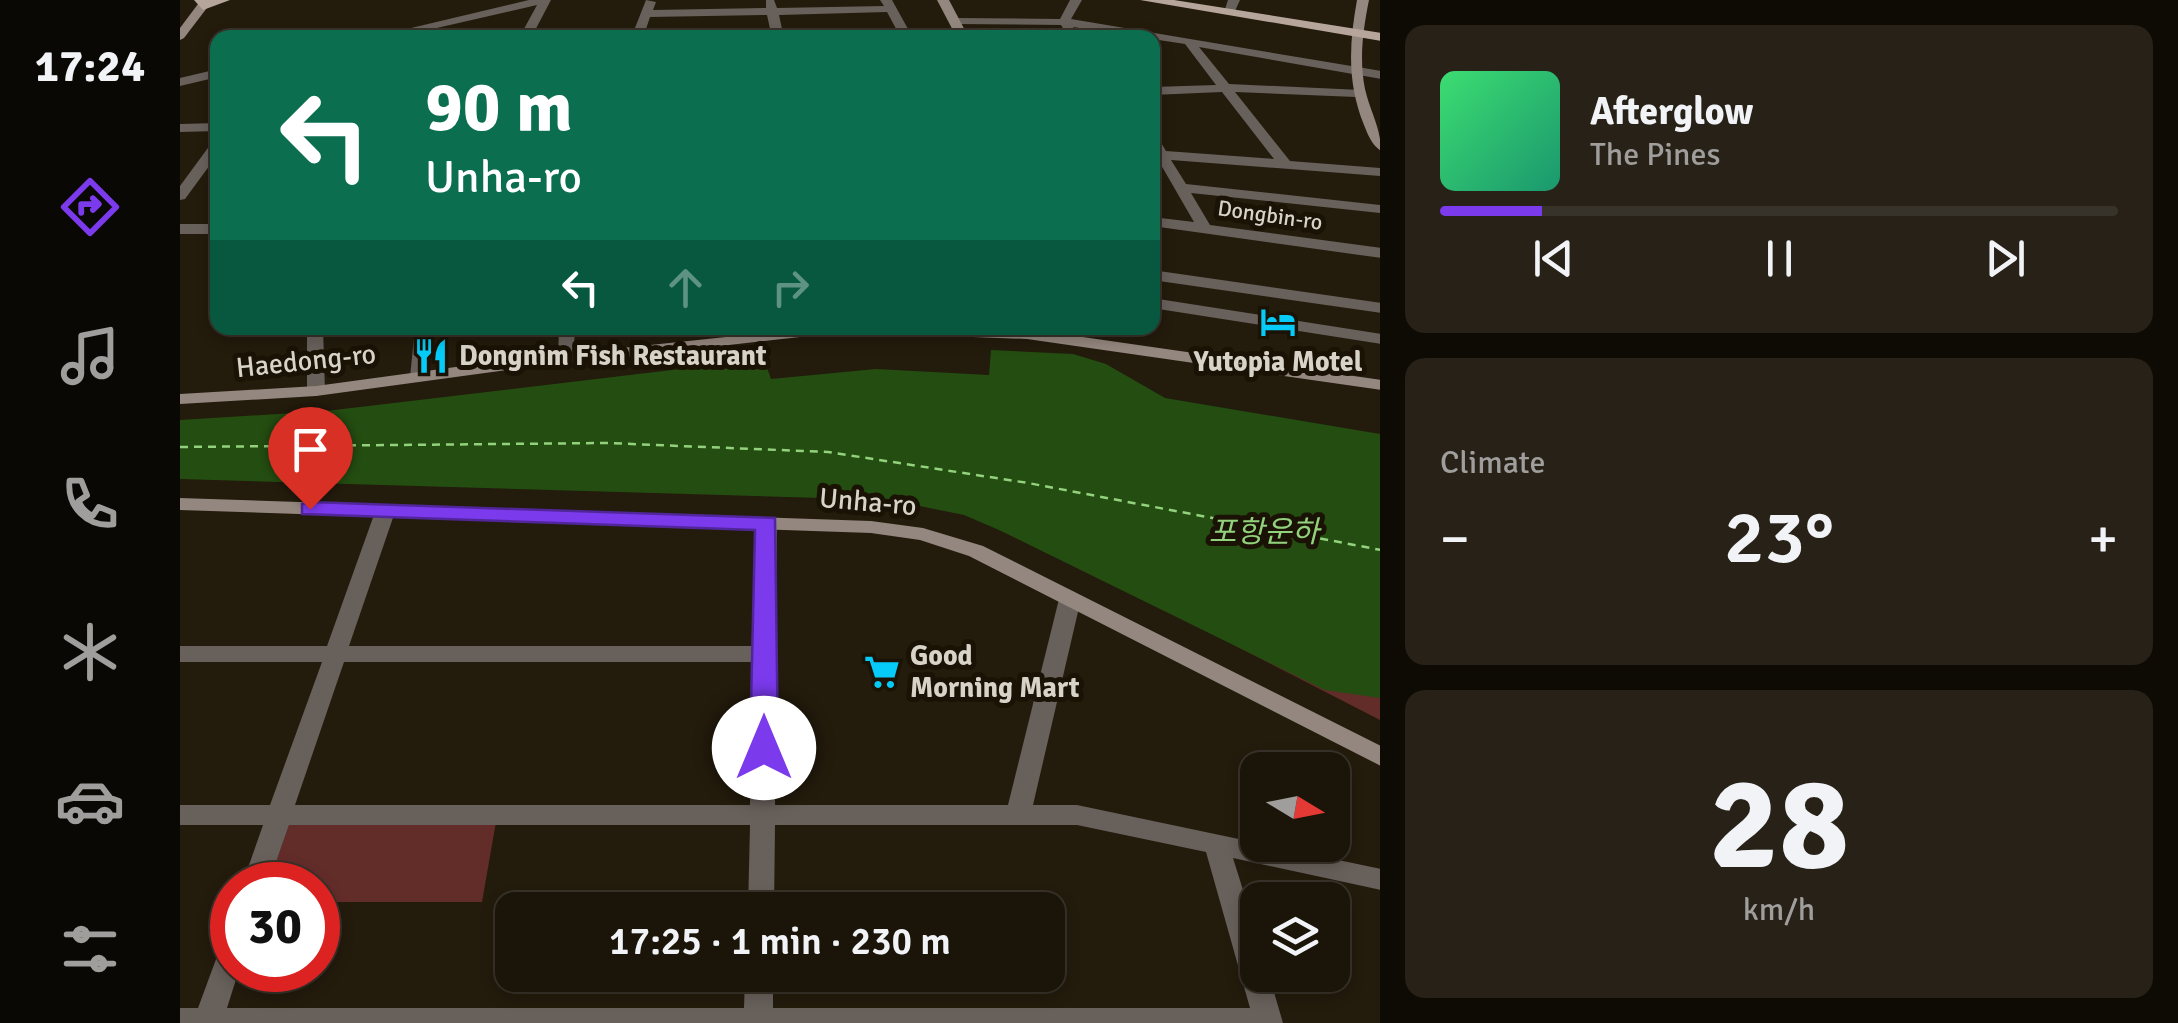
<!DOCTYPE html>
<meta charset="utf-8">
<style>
body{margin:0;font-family:Signika,"Noto Sans KR",sans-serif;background:#272117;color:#f1f3f6;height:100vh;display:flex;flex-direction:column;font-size:38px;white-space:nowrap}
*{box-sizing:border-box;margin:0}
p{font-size:32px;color:#9f9e9c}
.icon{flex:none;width:55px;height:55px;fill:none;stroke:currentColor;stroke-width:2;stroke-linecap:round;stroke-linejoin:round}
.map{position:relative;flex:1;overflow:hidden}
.drawer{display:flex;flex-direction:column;gap:25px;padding:25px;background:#0e0b05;width:798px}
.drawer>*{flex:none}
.guide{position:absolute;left:30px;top:30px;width:950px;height:305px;border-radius:20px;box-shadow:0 5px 15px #0003,0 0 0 2px #38332a;background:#0b6e4f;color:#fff;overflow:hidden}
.needle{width:65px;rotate:100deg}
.controls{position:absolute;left:1060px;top:752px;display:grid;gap:20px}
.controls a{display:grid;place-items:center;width:110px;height:110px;border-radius:20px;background:#1a1409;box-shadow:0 5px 15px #0003,0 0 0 2px #38332a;font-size:50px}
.speed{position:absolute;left:30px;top:862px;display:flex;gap:20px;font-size:50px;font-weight:700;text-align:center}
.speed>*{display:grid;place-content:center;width:130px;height:130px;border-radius:50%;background:#1a1409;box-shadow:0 5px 15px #0003,0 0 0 2px #38332a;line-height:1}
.speed .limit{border:15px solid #d22;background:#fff;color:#111}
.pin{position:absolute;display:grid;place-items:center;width:85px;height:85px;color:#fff;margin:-102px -42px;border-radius:50% 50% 50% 0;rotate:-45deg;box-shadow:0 0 10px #0007}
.pin .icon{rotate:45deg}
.me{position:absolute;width:110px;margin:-55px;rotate:0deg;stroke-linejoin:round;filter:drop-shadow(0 0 8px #0008)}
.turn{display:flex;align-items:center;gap:35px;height:210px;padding:0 50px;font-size:45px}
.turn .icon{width:130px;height:130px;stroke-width:2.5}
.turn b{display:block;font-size:70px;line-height:85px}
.lanes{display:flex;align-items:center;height:95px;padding:0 50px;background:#0003;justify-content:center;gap:50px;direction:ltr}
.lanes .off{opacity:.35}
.big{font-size:75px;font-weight:600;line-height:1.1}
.drawer .tile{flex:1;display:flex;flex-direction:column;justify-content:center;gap:15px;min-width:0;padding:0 35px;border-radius:20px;background:#272117}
.drawer .dial{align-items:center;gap:0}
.dial b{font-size:130px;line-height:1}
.song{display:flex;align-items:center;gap:30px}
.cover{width:120px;height:120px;border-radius:15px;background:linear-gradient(135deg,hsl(140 70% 55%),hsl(160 70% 35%))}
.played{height:10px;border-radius:5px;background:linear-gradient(90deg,#7c3aed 15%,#38332a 15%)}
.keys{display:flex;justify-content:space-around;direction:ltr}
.heat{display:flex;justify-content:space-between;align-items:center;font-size:55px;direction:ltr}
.trip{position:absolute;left:315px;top:892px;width:570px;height:100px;border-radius:20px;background:#1a1409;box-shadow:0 5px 15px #0003,0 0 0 2px #38332a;font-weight:600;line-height:100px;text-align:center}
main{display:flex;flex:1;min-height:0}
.tab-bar{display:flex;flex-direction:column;width:180px;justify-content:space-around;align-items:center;background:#0a0804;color:#9f9e9c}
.tab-bar .icon{width:70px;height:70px}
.tab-bar .active{color:#7c3aed}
.tab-bar b{font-size:45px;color:#f1f3f6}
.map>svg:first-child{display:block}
</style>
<main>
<nav class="tab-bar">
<b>17:24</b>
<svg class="icon active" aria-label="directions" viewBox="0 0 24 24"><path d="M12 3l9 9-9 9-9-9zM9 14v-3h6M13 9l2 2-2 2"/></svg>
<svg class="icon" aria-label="music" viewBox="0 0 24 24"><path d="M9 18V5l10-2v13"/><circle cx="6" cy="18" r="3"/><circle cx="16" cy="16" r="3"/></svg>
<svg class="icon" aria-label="phone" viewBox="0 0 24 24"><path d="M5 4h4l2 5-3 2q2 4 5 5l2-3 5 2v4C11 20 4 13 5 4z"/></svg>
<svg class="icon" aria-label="climate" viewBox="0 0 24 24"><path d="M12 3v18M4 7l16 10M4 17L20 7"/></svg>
<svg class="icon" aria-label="car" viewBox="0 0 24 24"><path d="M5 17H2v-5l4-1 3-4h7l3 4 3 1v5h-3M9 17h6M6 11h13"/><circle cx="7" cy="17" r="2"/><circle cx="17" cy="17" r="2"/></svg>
<svg class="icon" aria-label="filters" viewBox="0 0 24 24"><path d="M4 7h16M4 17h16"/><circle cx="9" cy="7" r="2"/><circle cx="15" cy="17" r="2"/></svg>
</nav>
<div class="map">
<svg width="1201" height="1023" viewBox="0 0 1201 1023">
<rect width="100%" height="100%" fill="#231b0c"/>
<g fill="#622c29">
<path d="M1054,645L1111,649L1200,667V720Z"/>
<path d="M110,822H316L302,902H138V885H88Z"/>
</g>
<path fill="#244d11" d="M811,350L893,354L926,364L985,398L1200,434V698L1145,690L819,530L784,515L710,500L0,479V420L146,411L584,359L591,379L696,369L809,375Z"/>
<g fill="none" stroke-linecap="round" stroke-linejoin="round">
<path stroke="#93d27d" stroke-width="2.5" stroke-dasharray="8 6" stroke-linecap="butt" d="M0,447L427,443L648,452L848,483L1201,550"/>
<g fill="#68605b" fill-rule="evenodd">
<path d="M349,0H371L351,38H339L357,5L213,38H189Z"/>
<path d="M466,0L476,2L473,10L586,8V0H594L597,8L704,6L700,0H712L733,38H721L707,12L599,15L604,38H592L587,15L470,17L463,38H451Z"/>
<path d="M890,0H902L891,19L1201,71V79L1019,47L1049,84L1181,90L1182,93L1176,97L1055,92L1110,161L1201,168V176L991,160L1006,184L1201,205V213L1011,193L1030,225L1201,248V258L972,226V217L1014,222L977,158H972V135L977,136L986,151L1094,159L1042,92L972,95V87L1036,85L1005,44L893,27L901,38H889L881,25L775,24L769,21L775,18L880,19Z"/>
<path d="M1048,0H1060L1055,11L1045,9Z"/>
<path d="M38,69V77L0,86V78Z"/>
<path d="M38,123V131L0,132V124Z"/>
<path d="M38,140V154L5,199L0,200V186L33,141Z"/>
<rect x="0" y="224" width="38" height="10"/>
<path d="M972,270L1201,303V313L972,280Z"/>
<path d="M972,298L1201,334V344L972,308Z"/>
<path d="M127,328H143L145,391L136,396L127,391Z"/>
<path d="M235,328H251L248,377L239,382L230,377Z"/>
<path d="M379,328H395L393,363H381L378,359Z"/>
<path d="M205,506L215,512L169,646H574L577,523L580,519H594L597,523L595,805H828L879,599L882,594H898L901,599L853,805H897L1201,869V890L1053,858L1078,938V975H1089L1103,1023H0V1008H18L42,943L52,940V970H59L47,1008H564L565,975H593V1008H1070L1026,852L897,825H595L594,910H568L570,825H109L88,885H62L83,825H0V805H90L142,662H0V646H147L195,512ZM164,662H574L570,805H115Z"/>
</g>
<g fill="#94877f" fill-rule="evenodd">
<path d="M21,0H33L4,38L0,40V28Z"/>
<path d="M757,0H769L789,38H777Z"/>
<path d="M1177,0H1189C1183,30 1179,59 1185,89C1190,111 1201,128 1201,151C1192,145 1188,135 1184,125C1167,83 1169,44 1177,0Z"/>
<path d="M632,328L847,329L1201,380V390L847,339L689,333L682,330L327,370L136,396L0,404V394L136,386L327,360Z"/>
<path d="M0,498L691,521L743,528L803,546L1201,746V766L789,556L740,540L691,533L0,510Z"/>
</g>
<g fill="#b6a59a" fill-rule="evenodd">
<path d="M14,0H50L23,10Z"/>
<path d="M960,0H994L1201,33V41Z"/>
</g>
</g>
<path fill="#7c3aed" stroke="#51269a" stroke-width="2.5" d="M130,502L595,518L598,748L584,758L570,748L575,530L122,514V504Z"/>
<defs>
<symbol id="hotel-bare" viewBox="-9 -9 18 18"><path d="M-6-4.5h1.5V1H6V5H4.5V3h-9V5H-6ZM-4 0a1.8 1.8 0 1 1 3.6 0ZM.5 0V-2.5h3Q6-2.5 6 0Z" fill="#06cbf9" stroke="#1a1204" stroke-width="2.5" paint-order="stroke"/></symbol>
<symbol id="restaurant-bare" viewBox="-9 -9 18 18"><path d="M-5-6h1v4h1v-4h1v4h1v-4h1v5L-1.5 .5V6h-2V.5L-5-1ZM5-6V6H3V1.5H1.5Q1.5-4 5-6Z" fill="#06cbf9" stroke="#1a1204" stroke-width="2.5" paint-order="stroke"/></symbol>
<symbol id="supermarket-bare" viewBox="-9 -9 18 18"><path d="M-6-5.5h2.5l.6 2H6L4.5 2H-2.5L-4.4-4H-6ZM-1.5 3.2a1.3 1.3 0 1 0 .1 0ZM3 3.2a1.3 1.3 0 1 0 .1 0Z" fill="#06cbf9" stroke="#1a1204" stroke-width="2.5" paint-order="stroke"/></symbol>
</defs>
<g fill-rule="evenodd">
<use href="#hotel-bare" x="1073" y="297" width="50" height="50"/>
<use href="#restaurant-bare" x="226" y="331" width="50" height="50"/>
<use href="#supermarket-bare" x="677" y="647" width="50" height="50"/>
</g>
<g text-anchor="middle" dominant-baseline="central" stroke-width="10" stroke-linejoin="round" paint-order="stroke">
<g font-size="22" fill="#d8d3c9" stroke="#1a1204">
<text transform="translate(1090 215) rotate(8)">Dongbin-ro</text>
</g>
<g font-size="28" font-weight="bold" fill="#d8d3c9" stroke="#1a1204" text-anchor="start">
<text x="279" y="356">Dongnim Fish Restaurant</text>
<text x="1098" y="362" text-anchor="middle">Yutopia Motel</text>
<text x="730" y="656">Good<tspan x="730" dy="32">Morning Mart</tspan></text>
</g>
<g font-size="28" fill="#d8d3c9" stroke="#1a1204">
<text transform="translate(126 361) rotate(-6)">Haedong-ro</text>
<text transform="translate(688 502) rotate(5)">Unha-ro</text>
</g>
<g font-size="30" font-style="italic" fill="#93d27d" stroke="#1a1204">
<text x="1084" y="532">포항운하</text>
</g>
</g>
</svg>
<div class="controls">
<a><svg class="needle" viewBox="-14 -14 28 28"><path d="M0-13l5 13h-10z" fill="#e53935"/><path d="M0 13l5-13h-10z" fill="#9f9e9c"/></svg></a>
<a><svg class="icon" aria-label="layers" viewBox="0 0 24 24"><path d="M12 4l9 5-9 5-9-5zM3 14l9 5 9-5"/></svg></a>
</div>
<div class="speed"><div class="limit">30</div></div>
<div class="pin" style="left:130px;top:509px;background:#d93025"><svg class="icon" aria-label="arrive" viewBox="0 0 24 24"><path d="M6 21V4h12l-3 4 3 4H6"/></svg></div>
<svg class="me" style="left:584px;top:748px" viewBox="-20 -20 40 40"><circle r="19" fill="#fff"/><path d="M0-13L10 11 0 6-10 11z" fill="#7c3aed"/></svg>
<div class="trip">17:25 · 1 min · 230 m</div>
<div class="guide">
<div class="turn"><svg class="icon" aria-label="left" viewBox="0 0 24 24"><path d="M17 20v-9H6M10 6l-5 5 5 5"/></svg><div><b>90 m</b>Unha-ro</div></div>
<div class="lanes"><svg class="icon" aria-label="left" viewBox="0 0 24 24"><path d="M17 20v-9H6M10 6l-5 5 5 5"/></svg><svg class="icon off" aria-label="ahead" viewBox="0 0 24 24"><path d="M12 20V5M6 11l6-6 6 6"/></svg><svg class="icon off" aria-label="right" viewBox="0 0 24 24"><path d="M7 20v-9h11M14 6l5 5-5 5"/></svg></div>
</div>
</div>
<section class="drawer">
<div class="tile">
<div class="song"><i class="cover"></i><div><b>Afterglow</b><p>The Pines</p></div></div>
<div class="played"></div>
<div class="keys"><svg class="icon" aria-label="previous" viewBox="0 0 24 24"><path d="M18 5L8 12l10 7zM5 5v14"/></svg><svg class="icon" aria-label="pause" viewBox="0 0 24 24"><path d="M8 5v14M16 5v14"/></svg><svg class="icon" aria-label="next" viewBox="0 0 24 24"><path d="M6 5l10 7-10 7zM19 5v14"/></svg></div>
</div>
<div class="tile"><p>Climate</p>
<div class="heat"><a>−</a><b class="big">23°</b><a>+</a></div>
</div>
<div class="tile dial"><b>28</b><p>km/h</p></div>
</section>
</main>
